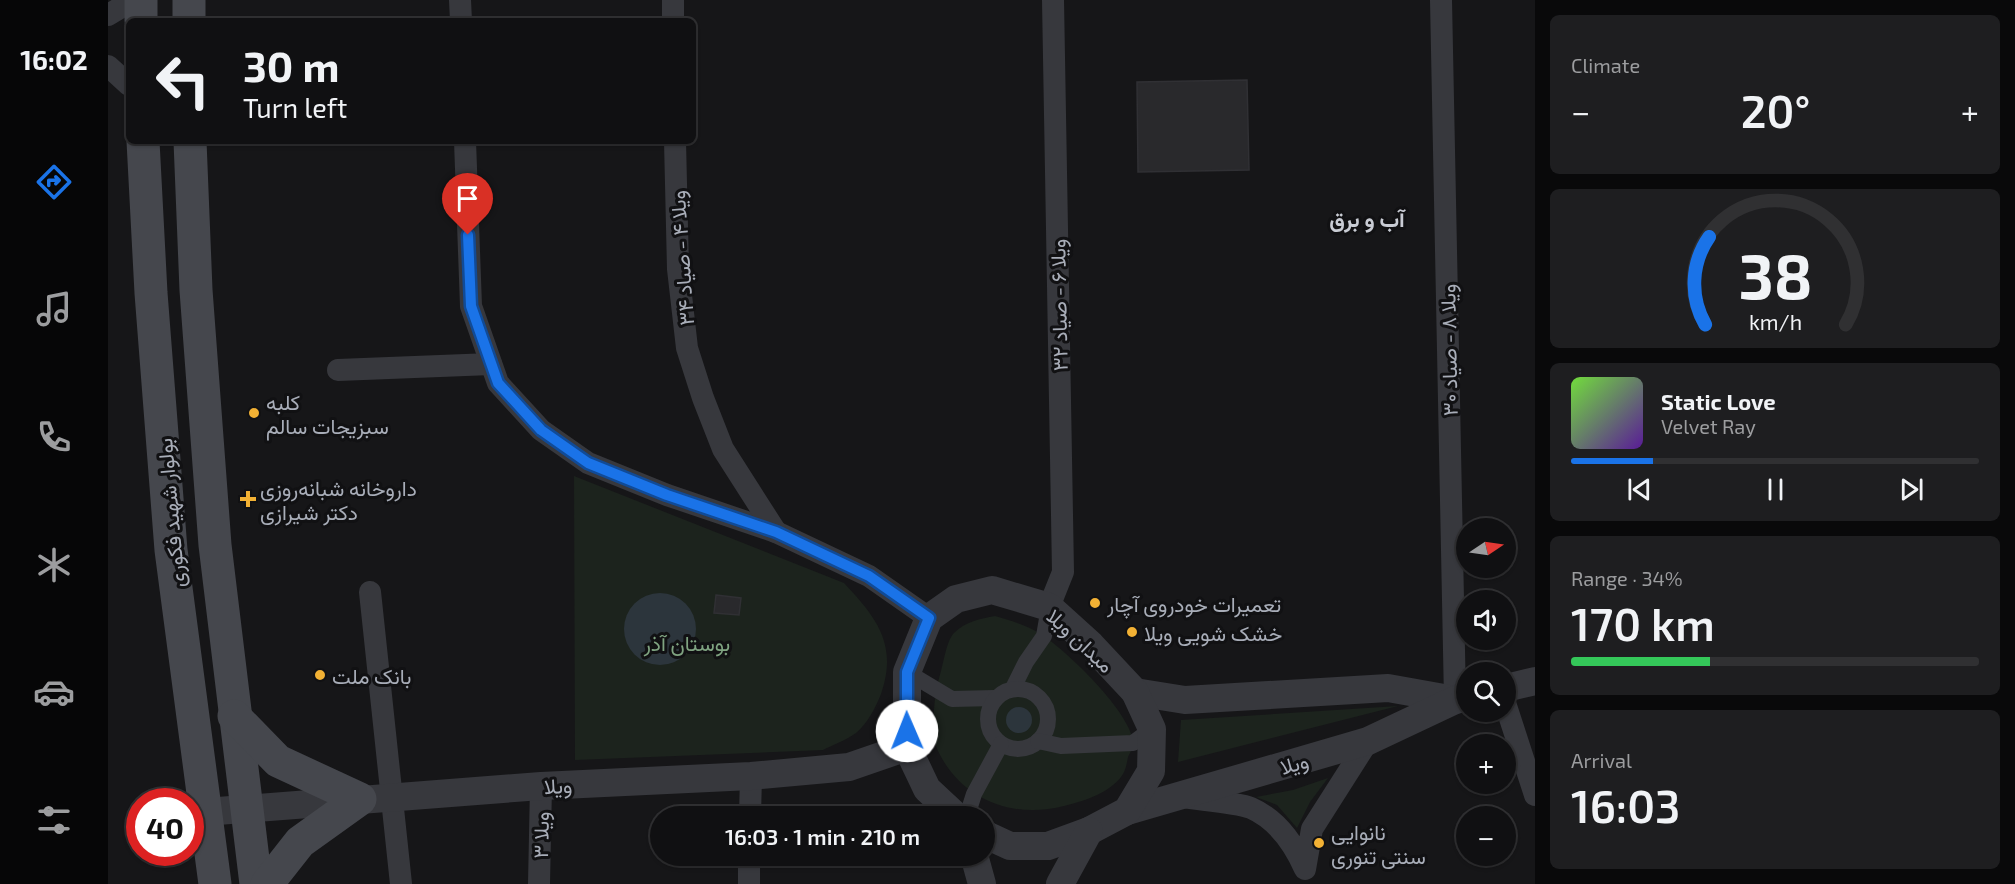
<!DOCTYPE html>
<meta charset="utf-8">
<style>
body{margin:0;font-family:"Exo 2",Vazirmatn,sans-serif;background:#1e1e20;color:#f1f3f6;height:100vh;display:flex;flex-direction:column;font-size:22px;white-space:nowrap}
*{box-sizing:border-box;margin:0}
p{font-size:20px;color:#9c9d9f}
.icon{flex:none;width:33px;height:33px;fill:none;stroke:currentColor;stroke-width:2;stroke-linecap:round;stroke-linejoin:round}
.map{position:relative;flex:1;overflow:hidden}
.panel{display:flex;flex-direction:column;gap:15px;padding:15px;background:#09090a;width:480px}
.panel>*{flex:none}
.top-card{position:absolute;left:18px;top:18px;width:570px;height:126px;border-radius:9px;box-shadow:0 2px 4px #0004,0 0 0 2px #303032;background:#101012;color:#f1f3f6;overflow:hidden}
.needle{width:39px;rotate:77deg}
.fabs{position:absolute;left:1348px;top:518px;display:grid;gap:12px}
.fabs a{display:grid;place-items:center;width:60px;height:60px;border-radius:50%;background:#101012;box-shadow:0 2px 4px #0004,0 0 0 2px #303032;font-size:30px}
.speed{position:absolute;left:18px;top:788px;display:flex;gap:12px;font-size:30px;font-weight:700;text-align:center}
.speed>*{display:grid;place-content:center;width:78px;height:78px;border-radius:50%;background:#101012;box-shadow:0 2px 4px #0004,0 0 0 2px #303032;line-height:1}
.speed .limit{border:9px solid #d22;background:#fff;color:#111}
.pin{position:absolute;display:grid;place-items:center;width:51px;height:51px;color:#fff;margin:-62px -26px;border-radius:50% 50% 50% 0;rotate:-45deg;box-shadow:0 0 6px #0007}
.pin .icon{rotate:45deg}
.me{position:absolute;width:66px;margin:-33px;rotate:359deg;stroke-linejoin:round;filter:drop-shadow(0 0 4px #0008)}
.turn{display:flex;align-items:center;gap:21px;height:126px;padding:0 18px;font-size:27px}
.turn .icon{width:78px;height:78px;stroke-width:2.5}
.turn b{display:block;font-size:42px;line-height:51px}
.big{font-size:45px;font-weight:600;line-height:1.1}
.panel .tile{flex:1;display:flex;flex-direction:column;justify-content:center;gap:9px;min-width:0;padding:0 21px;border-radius:9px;background:#1e1e20}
.panel .dial{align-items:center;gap:0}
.dial svg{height:156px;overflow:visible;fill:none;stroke:#303032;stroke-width:7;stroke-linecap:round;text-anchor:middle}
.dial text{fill:#f1f3f6;stroke:none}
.song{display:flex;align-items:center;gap:18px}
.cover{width:72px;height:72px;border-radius:9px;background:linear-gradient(135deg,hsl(100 70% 55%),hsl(270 70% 35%))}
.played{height:6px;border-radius:3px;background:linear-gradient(90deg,#1a73e8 20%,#303032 20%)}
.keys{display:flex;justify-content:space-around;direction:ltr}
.heat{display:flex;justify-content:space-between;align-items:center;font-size:33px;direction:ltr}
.charge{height:9px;border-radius:4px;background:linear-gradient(90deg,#34c759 34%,#303032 0)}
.trip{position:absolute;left:542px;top:806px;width:345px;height:60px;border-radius:30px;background:#101012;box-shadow:0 2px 4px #0004,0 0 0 2px #303032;font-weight:600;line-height:60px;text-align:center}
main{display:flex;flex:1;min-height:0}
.tabs{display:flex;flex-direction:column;width:108px;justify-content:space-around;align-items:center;background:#060607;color:#9c9d9f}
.tabs .icon{width:42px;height:42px}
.tabs .selected{color:#1a73e8}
.tabs b{font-size:27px;color:#f1f3f6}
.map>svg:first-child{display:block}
</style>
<main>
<nav class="tabs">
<b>16:02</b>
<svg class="icon selected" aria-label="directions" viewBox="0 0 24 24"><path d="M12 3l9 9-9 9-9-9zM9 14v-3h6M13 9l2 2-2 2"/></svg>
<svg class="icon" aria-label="music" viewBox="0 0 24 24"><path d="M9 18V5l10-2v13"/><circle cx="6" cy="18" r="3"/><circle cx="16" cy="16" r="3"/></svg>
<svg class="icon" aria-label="phone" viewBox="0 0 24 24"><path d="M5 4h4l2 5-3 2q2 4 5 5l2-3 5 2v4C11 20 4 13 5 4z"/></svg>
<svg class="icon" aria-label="climate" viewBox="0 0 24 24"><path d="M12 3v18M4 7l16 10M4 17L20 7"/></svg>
<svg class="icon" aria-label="car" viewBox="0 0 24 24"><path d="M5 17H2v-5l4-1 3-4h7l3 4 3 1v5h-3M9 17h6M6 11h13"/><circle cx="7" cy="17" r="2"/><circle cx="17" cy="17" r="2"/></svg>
<svg class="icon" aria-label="filters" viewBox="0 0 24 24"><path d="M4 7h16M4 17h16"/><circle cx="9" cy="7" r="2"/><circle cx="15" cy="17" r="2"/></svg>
</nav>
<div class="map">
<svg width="1427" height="884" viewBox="0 0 1427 884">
<rect width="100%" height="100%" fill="#161618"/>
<g fill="#1c231d">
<path d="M466,476L736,583C769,618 790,645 773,694C768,707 759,724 748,733C738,740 725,745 715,750L467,760Z"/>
<path d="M887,616C904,621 919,625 934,635C957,649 1026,715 1025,744C1025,748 1022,753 1020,757C1019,762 1018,769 1015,774C1003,793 976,801 956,806C906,819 854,801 830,751C821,732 827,690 833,671C836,660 839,640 846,633C858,621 872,619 887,616Z"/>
<path d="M1290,706L1070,762L1073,720Z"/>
<path d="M1220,778L1202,802L1189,828L1169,805L1148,797L1185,790Z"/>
</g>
<g fill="#2c353c">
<circle cx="552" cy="629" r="36"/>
<circle cx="911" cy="720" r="13"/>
</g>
<g fill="#29292c" stroke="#303034" stroke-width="1.5">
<path d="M1139,80L1141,170L1030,172L1029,82Z"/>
<path d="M608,595L633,598L631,615L606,613Z"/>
</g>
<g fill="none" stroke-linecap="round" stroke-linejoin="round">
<g stroke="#37383d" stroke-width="16">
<path d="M799,672L844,699L887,698"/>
<path d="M905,688L918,662L936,636L941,607"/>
<circle cx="910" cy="719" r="30"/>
<path d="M930,741L953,746L1025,743L1044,729"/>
<path d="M859,816L866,794L893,744"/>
</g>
<g stroke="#37383d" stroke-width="22">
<path d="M352,0L353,21"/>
<path d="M565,0V21"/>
<path d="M1333,0L1347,700"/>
<path d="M0,15L25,0"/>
<path d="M0,66L21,85"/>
<path d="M357,141L363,306L390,383L433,430L480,463L559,495L668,532L761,576L821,618"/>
<path d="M567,141L570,269L579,348L595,398L615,449L668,532"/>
<path d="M230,370L383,364"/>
<path d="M262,592L293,884"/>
<path d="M941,607L955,572L945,0"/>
<path d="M1398,706L1427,795"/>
<path d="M1074,797C1092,800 1127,802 1143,808C1170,820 1186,844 1197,869L1204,829L1260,741"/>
<path d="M642,816L643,776"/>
<path d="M431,884L433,786"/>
<path d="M641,884V855"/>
</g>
<g stroke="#37383d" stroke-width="28">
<path d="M1398,688L1427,681"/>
<path d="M1027,692L1077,700L1280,688L1347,700"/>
<path d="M1019,811L1260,741L1347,700L1359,698"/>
<path d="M97,812L433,786L643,776L741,767L799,747"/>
<path d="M848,816L819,789L799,747V672L821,618L848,599L884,590L941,607L983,645L1027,692L1044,729L1043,771L1019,811L981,831L940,846H902L876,834"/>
<path d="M866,855L874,884"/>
<path d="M952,884L981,831"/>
</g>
<g stroke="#45474d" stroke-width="33">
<path d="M33,21V0"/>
<path d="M81,21V0"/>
<path d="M35,141L43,293L63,550L107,884"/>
<path d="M82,141L88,290L107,545L148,884"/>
<path d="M126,716L170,761L252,799L192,842L159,884"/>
</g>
</g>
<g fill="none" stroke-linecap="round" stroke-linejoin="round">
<defs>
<path id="route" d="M360,235L363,306L390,383L433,430L480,463L559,495L668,532L761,576L821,618L799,672V731"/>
</defs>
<use href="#route" stroke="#114b97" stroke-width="15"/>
<use href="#route" stroke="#1a73e8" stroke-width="10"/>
</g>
<g fill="#f2b134" stroke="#111113" stroke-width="2">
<circle cx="146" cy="413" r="6"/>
<path d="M137 490h6v6h6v6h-6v6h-6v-6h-6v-6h6z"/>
<circle cx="987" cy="603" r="6"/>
<circle cx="1024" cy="632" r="6"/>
<circle cx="212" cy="675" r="6"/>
<circle cx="1211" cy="843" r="6"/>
</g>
<g text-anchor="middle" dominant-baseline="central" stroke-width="6" stroke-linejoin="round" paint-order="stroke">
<g font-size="21" fill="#a8adb8" stroke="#111113">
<text transform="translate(573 258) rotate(-94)">ویلا ۴ - صیاد ۳۴</text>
<text transform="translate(950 305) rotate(-91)">ویلا ۶ - صیاد ۳۲</text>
<text transform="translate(1340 350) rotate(-91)">ویلا ۸ - صیاد ۳۰</text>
<text transform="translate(62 513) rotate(-95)">بولوار شهید فکوری</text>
<text transform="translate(973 640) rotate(43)">میدان ویلا</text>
<text transform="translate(1186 763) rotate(-16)">ویلا</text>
<text transform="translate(450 785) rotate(-3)">ویلا</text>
<text transform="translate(432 835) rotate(-89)">ویلا ۳</text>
</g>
<g font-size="21" fill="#a8adb8" stroke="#111113" text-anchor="start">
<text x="158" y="401">کلبه<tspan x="158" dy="24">سبزیجات سالم</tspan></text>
<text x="152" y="487">داروخانه شبانه‌روزی<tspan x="152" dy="24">دکتر شیرازی</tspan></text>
<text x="999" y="603">تعمیرات خودروی آچار</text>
<text x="1036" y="632">خشک شویی ویلا</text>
<text x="224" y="675">بانک ملت</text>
<text x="1223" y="831">نانوایی<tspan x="1223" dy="24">سنتی تنوری</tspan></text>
</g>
<g font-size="21" fill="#7fa381" stroke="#111113">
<text x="579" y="642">بوستان آذر</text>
</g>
<g font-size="22" font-weight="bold" fill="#c9ccd4" stroke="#111113">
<text x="1259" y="218">آب و برق</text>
</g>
</g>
</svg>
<div class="fabs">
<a><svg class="needle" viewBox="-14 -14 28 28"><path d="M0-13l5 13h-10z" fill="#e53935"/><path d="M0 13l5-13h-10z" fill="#9c9d9f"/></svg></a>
<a><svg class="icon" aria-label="sound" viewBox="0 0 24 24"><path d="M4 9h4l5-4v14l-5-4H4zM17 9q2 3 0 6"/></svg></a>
<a><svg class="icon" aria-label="search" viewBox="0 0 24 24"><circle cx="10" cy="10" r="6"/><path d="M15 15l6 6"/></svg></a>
<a>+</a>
<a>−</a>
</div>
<div class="speed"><div class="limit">40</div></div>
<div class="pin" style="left:360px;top:235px;background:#d93025"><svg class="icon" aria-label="arrive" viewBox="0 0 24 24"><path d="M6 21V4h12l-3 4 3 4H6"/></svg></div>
<svg class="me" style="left:799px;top:731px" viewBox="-20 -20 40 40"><circle r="19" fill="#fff"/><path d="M0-13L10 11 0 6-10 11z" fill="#1a73e8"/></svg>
<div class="trip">16:03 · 1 min · 210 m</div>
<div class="top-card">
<div class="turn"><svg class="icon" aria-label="left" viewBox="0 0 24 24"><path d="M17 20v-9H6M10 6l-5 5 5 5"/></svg><div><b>30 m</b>Turn left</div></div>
</div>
</div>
<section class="panel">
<div class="tile"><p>Climate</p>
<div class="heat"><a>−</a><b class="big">20°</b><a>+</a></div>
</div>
<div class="tile dial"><svg viewBox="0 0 100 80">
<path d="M14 69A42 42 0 1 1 86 69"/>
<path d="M14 69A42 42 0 0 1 16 24" stroke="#1a73e8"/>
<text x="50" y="56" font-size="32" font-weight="700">38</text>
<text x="50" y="72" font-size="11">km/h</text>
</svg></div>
<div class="tile">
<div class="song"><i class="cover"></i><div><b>Static Love</b><p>Velvet Ray</p></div></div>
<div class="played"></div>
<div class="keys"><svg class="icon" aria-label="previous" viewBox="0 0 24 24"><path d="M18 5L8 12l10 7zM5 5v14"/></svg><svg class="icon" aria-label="pause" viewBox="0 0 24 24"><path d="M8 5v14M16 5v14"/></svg><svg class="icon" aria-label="next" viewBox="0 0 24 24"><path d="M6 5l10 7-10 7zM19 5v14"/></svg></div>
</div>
<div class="tile"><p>Range · 34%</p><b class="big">170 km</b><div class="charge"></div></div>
<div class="tile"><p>Arrival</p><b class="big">16:03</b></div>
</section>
</main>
